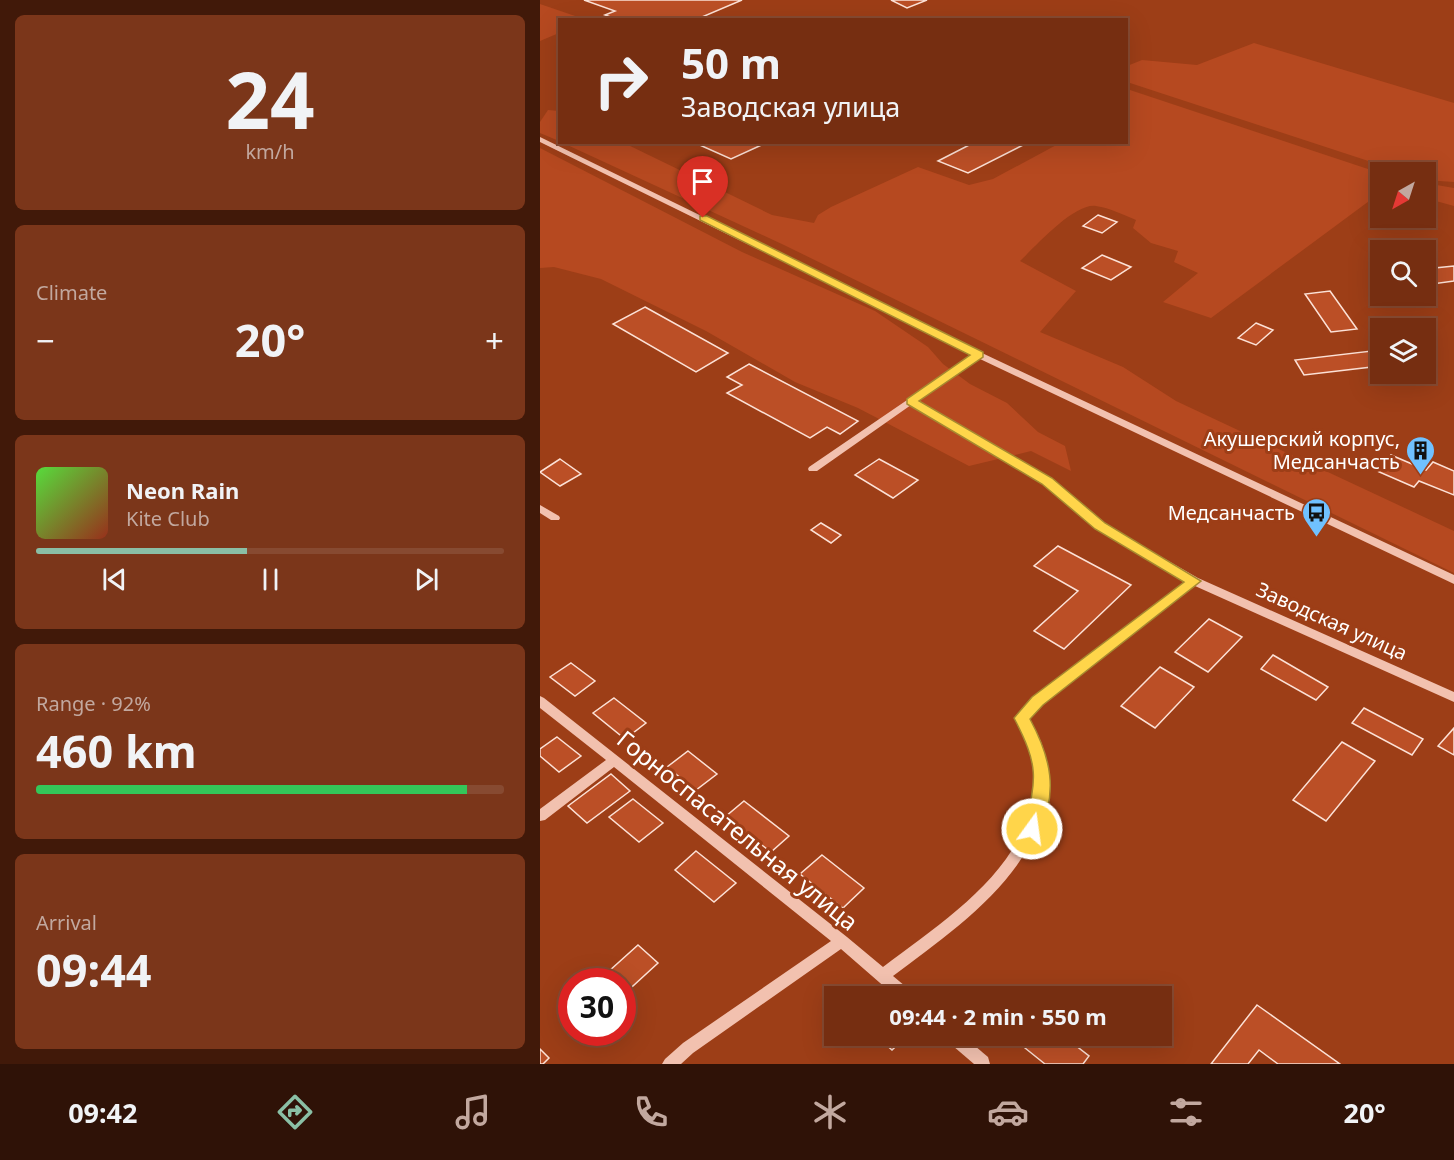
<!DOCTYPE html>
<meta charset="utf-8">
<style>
body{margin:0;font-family:"Noto Sans",sans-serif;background:#7b361a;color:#f1f3f6;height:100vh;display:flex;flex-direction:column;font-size:22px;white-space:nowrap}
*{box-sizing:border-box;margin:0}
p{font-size:20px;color:#c2a89f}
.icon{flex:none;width:33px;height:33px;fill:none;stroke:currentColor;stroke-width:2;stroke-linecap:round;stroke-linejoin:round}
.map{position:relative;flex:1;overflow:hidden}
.sheet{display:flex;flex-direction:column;gap:15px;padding:15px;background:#411909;width:540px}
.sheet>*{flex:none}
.hud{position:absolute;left:18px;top:18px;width:570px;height:126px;border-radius:0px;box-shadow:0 6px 24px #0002,0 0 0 2px #874a31;background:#762e11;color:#f1f3f6;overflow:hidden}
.needle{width:39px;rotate:219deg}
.buttons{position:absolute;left:830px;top:162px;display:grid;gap:12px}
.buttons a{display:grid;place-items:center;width:66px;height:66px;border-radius:0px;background:#762e11;box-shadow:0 6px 24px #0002,0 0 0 2px #874a31;font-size:30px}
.speed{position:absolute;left:18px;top:968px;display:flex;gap:12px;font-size:30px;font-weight:700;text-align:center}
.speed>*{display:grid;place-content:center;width:78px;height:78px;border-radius:50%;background:#762e11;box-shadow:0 6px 24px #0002,0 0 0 2px #874a31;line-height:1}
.speed .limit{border:9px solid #d22;background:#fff;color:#111}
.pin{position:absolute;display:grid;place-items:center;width:51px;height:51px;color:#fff;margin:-62px -26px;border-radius:50% 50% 50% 0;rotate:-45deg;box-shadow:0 0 6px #0007}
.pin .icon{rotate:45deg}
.me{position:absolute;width:66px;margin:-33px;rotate:14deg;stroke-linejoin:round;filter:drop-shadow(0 0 4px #0008)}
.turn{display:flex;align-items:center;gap:21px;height:126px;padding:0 24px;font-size:27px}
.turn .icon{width:78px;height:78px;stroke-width:2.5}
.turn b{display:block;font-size:42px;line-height:51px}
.big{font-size:45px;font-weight:700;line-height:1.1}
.sheet .widget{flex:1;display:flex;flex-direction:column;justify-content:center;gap:9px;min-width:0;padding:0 21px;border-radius:9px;background:#7b361a}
.sheet .dial{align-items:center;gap:0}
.dial b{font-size:78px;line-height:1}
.song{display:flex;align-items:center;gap:18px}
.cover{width:72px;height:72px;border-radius:9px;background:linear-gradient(135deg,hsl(110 70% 55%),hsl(10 70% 35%))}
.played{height:6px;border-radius:3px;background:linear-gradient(90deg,#8abfa5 45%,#874a31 45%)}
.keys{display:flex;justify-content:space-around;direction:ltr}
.heat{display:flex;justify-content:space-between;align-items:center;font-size:33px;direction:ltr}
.charge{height:9px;border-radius:4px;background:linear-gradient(90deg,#34c759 92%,#874a31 0)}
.trip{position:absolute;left:284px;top:986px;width:348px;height:60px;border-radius:0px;background:#762e11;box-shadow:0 6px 24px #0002,0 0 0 2px #874a31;font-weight:700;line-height:60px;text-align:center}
.dock{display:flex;height:96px;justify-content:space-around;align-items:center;background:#2f1207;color:#c2a89f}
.dock .icon{width:42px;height:42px}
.dock .on{color:#8abfa5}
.dock b{font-size:27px;color:#f1f3f6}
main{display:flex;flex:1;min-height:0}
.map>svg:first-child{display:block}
</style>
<main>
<section class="sheet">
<div class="widget dial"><b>24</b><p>km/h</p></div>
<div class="widget"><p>Climate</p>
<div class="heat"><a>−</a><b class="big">20°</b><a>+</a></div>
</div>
<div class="widget">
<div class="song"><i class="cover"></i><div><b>Neon Rain</b><p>Kite Club</p></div></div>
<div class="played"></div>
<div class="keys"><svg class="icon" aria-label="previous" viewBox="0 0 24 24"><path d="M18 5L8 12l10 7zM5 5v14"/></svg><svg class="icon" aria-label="pause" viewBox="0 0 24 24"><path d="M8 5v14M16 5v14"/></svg><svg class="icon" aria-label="next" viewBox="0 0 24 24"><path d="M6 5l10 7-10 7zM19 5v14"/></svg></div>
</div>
<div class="widget"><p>Range · 92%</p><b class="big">460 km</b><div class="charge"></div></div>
<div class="widget"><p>Arrival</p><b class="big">09:44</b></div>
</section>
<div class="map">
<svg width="914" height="1064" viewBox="0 0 914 1064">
<rect width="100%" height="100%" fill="#9d3e17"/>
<g fill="#b64920">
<path d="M0,4L41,18L20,20L19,33L0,41Z"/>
<path d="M714,43L914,103V182L885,180V172H862L587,82V66L602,60L657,65Z"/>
<path d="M587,89L840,173V193L671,318L623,302L658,273L634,262L638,251L611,243L593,228L596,220C584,215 570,208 556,206C534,203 496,246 480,261L536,291L500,332L583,367L636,401L914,531V573L244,245L23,143H84L232,215L274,223L278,215L291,207L378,167L429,185L453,179L520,143L586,142Z"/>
<path d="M8,110L19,111V141L0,133V122Z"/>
<path d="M0,148L202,252L335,311L388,347L403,364L430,384L467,403L498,432L525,446L531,471L491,451L429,466L318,408L255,382L166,331L61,279L14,267L0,268Z"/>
<path d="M885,183L914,188V206L885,198Z"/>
</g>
<g fill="#bb4f26" stroke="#fce1d6" stroke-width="1.5">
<path d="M44,0H202L155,20L95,17L79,20L65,15L75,11Z"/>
<path d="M351,0H387L367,8Z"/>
<path d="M153,142H226V143L191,159Z"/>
<path d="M435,142H489L428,173L398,161Z"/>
<path d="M558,215L577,222L562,233L543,226Z"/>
<path d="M562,255L591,267L571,280L542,268Z"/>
<path d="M914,266V281L885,285V269Z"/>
<path d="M790,291L817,329L791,332L765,294Z"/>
<path d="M105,307L188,353L156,372L73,324Z"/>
<path d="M716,323L733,330L716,345L698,338Z"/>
<path d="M840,350V366L764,375L755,360Z"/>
<path d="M209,364L318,421L300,434L287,427L270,438L187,393L202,385L187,377Z"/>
<path d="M851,455L886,470L893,462L914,471V495L879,481L874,487L837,471Z"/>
<path d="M20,459L41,474L20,486L0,472Z"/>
<path d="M339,459L378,480L353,498L315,475Z"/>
<path d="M281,523L301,535L291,543L271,530Z"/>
<path d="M518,546L591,585L524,649L494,631L538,591L494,566Z"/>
<path d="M669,619L702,637L668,672L635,652Z"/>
<path d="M733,655L788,687L776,700L721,669Z"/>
<path d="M31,663L55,681L35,696L10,677Z"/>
<path d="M620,667L654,687L615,728L581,706Z"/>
<path d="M74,698L106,723L85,739L53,713Z"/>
<path d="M824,708L883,739L872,755L812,723Z"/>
<path d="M914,728V755L898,746Z"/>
<path d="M17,737L41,756L19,772L0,756V749Z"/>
<path d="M802,742L835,761L786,821L753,800Z"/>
<path d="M148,751L177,774L156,790L127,767Z"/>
<path d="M71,774L90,791L47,823L28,806Z"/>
<path d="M93,799L123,823L99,842L69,817Z"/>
<path d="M204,801L249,836L231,852L185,817Z"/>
<path d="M156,851L196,883L174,902L135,870Z"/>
<path d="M282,855L324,888L303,908L260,874Z"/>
<path d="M98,945L118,963L82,996V981H58Z"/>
<path d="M717,1005L800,1064H738L719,1050L708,1064H671Z"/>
<path d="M335,1035H368L352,1050Z"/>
<path d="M488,1035H522L549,1056L543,1064H505L480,1044Z"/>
<path d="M0,1049L9,1058L3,1064H0Z"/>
</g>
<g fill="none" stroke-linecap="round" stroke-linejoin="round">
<g fill="#f2c1af" fill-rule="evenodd">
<path d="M0,137L442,353L914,575V584L440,359L377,401L511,479L564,524L658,578L914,692V702L655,586L501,704L488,719C494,728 500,737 503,748C505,755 505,763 506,771C513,864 419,926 353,976L371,991L373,996H355L301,949L153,1053L141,1064H122L125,1059L143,1043L291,941L74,767L5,820L0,821V809L66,760L0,708V696L4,698L307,937L343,967C413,914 511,854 492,751C490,739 481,728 476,718L478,715L493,698L646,581L556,528L503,483L371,405L277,471H269L268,469L269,467L433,355L0,142Z"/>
<path d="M0,505L19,516L20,518L19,520H11L0,513Z"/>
<path d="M404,1035H422L448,1057L450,1064H434L406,1040Z"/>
</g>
</g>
<path fill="#ffd54a" stroke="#a68a30" stroke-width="1.5" d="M160,216H167L443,352V357L379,401L512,478L565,523L661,581L503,705L490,719C511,758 519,793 498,834H486L484,829C497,778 499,766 474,718L492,697L644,582L555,529L502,484L367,404V399L430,355L160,220Z"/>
<defs>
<symbol id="building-pin" viewBox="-11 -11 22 30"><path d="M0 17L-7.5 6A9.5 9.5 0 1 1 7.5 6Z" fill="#70c1ff" stroke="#9d3e17"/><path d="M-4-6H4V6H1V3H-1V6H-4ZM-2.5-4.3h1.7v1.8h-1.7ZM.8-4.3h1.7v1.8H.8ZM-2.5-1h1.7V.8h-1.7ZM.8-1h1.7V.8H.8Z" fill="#111"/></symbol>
<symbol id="bus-pin" viewBox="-11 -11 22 30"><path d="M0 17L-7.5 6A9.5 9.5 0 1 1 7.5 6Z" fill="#70c1ff" stroke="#9d3e17"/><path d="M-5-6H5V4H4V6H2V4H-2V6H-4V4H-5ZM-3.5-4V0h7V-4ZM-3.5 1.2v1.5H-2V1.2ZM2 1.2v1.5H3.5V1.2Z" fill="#111"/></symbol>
</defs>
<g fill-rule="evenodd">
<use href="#building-pin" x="864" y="434" width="33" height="45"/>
<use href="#bus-pin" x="760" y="496" width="33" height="45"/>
</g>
<g text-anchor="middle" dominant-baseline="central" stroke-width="6" stroke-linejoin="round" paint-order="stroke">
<g font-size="20" fill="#fff" stroke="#9d3e17" text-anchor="end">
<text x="860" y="438">Акушерский корпус,<tspan x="860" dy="23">Медсанчасть</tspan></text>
<text x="755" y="512">Медсанчасть</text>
</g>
<g font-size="20" fill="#fff" stroke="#9d3e17">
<text transform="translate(792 621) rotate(24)">Заводская улица</text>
</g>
<g font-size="24" fill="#fff" stroke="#9d3e17">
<text transform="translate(198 830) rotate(39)">Горноспасательная улица</text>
</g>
</g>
</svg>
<div class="buttons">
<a><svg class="needle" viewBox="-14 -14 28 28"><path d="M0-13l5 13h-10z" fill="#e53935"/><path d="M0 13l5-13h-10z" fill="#c2a89f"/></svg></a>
<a><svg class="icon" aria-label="search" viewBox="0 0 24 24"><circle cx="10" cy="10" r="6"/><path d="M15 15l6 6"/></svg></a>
<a><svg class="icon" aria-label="layers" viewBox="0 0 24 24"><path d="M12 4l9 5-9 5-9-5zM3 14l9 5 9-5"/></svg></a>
</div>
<div class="speed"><div class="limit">30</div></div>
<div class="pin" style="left:163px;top:218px;background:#d93025"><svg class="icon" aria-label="arrive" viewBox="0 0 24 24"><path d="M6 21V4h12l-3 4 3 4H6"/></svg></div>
<svg class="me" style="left:492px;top:829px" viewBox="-20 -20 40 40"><circle r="17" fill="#ffd54a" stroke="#fff" stroke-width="3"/><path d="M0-11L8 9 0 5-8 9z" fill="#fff"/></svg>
<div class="trip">09:44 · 2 min · 550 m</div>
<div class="hud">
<div class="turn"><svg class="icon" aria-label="right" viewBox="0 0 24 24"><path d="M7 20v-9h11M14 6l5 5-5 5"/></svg><div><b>50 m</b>Заводская улица</div></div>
</div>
</div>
</main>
<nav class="dock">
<b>09:42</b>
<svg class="icon on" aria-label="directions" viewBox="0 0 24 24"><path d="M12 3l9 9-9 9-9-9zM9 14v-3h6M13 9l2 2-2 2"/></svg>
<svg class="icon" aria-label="music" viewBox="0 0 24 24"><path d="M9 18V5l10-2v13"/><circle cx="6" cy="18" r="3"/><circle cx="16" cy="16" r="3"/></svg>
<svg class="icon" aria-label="phone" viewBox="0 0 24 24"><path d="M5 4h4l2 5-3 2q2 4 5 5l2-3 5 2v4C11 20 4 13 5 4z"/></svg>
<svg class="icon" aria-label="climate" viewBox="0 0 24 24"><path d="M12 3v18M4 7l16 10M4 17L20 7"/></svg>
<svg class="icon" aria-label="car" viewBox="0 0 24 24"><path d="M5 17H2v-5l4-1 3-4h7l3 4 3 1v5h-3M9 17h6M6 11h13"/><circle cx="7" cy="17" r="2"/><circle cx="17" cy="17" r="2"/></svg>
<svg class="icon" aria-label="filters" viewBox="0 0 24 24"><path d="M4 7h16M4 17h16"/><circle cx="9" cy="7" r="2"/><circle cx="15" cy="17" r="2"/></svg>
<b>20°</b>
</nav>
